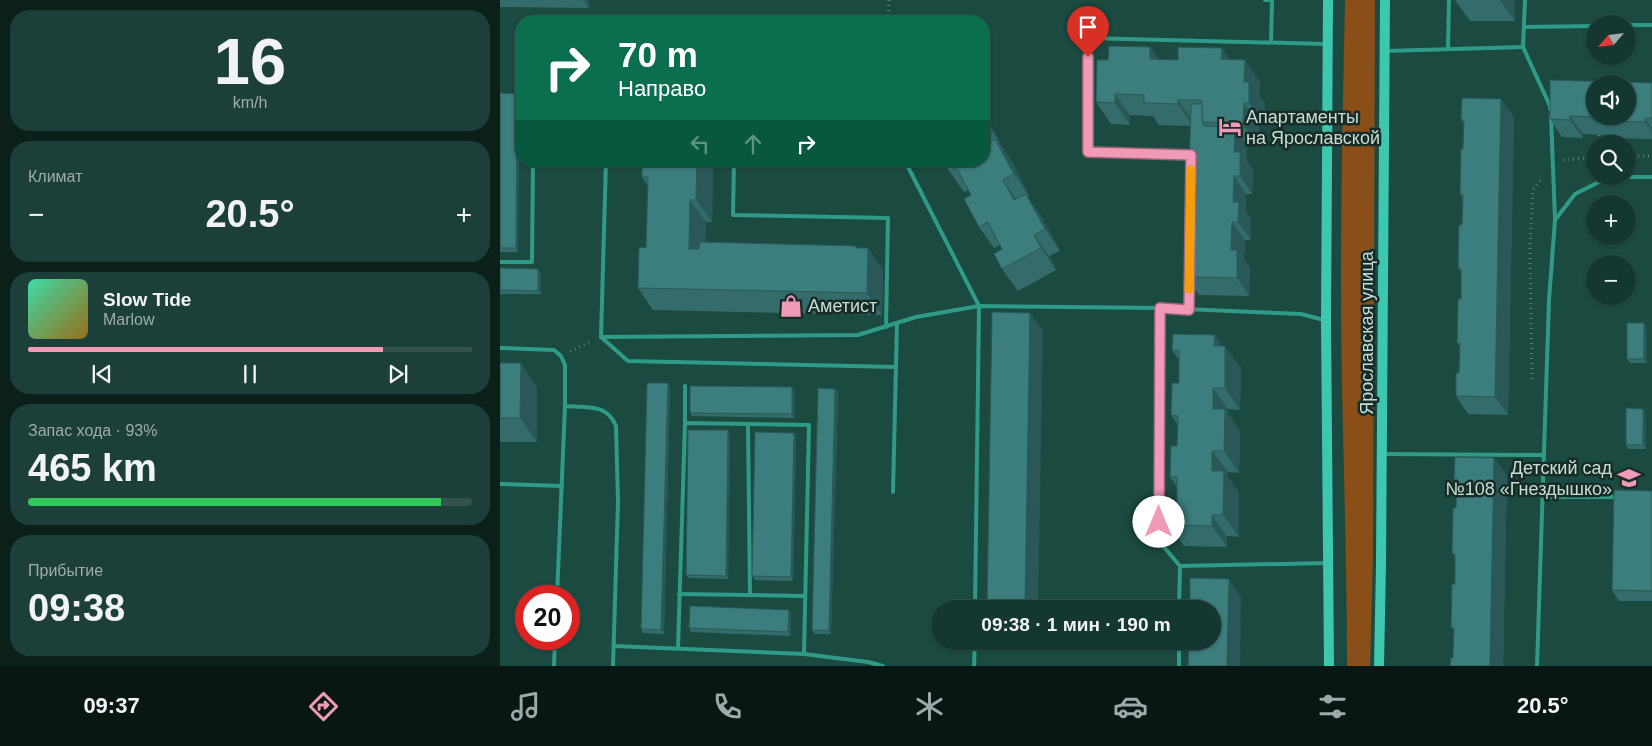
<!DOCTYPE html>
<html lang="ru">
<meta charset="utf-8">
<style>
body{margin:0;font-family:Helvetica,sans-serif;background:#1d3f39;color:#f1f3f6;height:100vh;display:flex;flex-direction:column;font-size:19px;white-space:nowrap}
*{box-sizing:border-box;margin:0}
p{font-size:16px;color:#9dacab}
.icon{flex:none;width:28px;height:28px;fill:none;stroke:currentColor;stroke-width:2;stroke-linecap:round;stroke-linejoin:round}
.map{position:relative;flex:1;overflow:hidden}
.drawer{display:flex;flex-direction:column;gap:10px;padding:10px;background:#0b1f1b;width:500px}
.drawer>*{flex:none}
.top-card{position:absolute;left:15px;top:15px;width:475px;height:152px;border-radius:20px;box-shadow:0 1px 4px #0004,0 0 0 1px #33524d;background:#0b6e4f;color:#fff;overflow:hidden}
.needle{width:32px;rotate:242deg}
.tools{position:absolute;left:1086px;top:15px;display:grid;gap:10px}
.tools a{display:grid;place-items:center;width:50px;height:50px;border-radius:50%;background:#143831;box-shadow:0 1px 4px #0004,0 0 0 1px #33524d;font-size:25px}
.speed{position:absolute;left:15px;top:585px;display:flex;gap:10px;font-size:25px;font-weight:700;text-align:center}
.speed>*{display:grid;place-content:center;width:65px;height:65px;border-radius:50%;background:#143831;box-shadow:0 1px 4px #0004,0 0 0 1px #33524d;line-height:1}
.speed .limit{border:8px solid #d22;background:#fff;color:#111}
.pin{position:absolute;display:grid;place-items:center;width:42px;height:42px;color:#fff;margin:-51px -21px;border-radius:50% 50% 50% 0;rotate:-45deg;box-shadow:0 0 5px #0007}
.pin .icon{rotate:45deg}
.me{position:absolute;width:55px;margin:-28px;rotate:0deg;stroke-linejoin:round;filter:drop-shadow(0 0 4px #0008)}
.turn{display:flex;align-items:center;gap:18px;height:105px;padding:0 20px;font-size:22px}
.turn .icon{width:65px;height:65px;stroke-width:2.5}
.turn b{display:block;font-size:35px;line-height:42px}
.lanes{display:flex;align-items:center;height:48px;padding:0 20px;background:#0003;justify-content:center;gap:25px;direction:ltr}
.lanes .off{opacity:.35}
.big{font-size:38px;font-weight:700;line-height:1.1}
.drawer .card{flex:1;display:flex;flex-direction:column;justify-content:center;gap:8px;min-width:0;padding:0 18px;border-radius:20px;background:#1d3f39}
.drawer .dial{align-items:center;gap:0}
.dial b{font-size:65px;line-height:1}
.song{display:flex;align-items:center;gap:15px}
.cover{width:60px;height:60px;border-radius:8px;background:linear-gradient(135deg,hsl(160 70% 55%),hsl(40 70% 35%))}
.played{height:5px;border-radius:2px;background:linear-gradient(90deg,#f09ab7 80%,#33524d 80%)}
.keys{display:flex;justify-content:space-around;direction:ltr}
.heat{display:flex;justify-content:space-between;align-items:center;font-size:28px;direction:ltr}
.charge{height:8px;border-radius:4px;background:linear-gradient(90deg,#34c759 93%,#33524d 0)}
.trip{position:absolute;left:431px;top:600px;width:290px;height:50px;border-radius:25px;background:#143831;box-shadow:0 1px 4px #0004,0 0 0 1px #33524d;font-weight:700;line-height:50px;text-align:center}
.tabs{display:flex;height:80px;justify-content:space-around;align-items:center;background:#081614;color:#9dacab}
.tabs .icon{width:35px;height:35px}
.tabs .current{color:#f09ab7}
.tabs b{font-size:22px;color:#f1f3f6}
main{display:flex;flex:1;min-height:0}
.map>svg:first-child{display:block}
</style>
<main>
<section class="drawer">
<div class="card dial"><b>16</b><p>km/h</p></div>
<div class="card"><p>Климат</p>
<div class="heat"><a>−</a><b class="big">20.5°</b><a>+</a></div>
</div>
<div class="card">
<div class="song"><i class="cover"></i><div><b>Slow Tide</b><p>Marlow</p></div></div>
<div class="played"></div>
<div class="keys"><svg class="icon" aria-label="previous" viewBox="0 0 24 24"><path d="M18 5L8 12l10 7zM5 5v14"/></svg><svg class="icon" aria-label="pause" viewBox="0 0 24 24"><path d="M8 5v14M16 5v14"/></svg><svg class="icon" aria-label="next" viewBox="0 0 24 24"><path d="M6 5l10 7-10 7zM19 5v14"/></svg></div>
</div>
<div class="card"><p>Запас хода · 93%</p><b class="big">465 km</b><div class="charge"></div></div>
<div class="card"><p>Прибытие</p><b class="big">09:38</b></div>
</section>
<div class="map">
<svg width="1152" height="666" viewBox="0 0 1152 666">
<rect width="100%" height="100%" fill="#1b4a41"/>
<path fill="#8a4e18" d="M845,0H875L873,558L870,666H847C847,539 841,411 841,284C841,189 843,95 845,0Z"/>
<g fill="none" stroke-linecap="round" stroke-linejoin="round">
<g stroke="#587f76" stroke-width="3" stroke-dasharray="1 4" stroke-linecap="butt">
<path d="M388,21L389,0"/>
<path d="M1099,135V144"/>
<path d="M1128,156H1152"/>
<path d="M1063,160L1095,157"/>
<path d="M70,351L92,341"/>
<path d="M1032,379L1030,248L1033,190L1040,180"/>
</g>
<g stroke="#2f9b87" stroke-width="4">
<path d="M765,0H772L771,42"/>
<path d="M1025,0L1023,47L1050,106V109"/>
<path d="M1128,25H1152"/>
<path d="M1024,27L1095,26"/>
<path d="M948,49L949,0"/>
<path d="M886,51L1023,47"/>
<path d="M1051,116L1055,219"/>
<path d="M691,159V155L589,152L587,38L826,44"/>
<path d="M234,161L233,215L388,218L386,327"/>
<path d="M405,161L479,306L475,609"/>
<path d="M0,262H32L33,161"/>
<path d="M661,308L658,540L680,566"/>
<path d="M689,310V278"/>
<path d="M101,337L358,335L416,317L479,306L661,308L801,314L824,320"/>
<path d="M101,337L128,361L396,367"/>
<path d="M101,337L106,161"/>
<path d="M0,348L54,350L61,356L65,365V406"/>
<path d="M185,423V386"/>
<path d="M248,424L250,595"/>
<path d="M884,454L1044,455"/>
<path d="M0,484L62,486"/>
<path d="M393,492L397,323"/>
<path d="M1043,497H1118"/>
<path d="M179,594L305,596"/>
<path d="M57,596L65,406C87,408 107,403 116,426L118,502L113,666"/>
<path d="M679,609L680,566L827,563"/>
<path d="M114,646L304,654L309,425L185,423L178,648"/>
<path d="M304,654L368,662L383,666"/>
<path d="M54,666L55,639"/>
<path d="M474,666L475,641"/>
<path d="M679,666V641"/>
<path d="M1037,666L1049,300L1055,220L1075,194L1109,177H1152"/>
</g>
<g stroke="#3dc7ae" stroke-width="10">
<path d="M828,0L826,321L829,666"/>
<path d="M879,666L881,564L885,0"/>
</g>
</g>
<g fill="#346c6c">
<path d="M0,0H89V8L0,7Z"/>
<path d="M955,0H1015V21H970Z"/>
<path d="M722,48L730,60L760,82L759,96L765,104L764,125L759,124L758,145H747V161L753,170L752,194H746V212L751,220V240H745L744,259L750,268L749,296L699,295L686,277L691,126L659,125L653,116L630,115V125L611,124L596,102L659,60H678Z"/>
<path d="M1152,83V139L1114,138L1111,135L1083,134V138L1062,137L1050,119Z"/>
<path d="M0,93L17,94L19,97L18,252H0Z"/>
<path d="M484,113L500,143H499L511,160L529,196L527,197L541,216L560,251L549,256L556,270L518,291L502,269V249L500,245L494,248L479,227L471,195L468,190L464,192L449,171L444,161H484Z"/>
<path d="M1014,117L1008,415L968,414L956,396L959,373L960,347L957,343L961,299V272L958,268L962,225L963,198L960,194L963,149L964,124L961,120Z"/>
<path d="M213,161L212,222H206L205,242L356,246L358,248H368L383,270L382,315L153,310L138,288L146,248L148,186L142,177Z"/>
<path d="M0,268L41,273V294H0Z"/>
<path d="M1144,323L1146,327L1147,363H1130L1127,359Z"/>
<path d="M715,335L722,346L741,368L740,410L728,409V414L740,431L739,473L728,472L727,476L739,493V537L727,536V547L684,546L669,525L677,509V487L670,477L677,446L678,425L671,415L679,383V360L672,350Z"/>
<path d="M0,363L37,387V442H0Z"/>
<path d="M170,387L164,634L143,633L141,629Z"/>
<path d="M335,389L338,392L331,634H315L312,630Z"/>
<path d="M295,391L294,418L192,416L190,413Z"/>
<path d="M1143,409L1145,412L1146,449H1128L1126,445Z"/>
<path d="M294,433L296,437L293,581L255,580L252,576Z"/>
<path d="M230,434L228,579L189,578L186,575Z"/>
<path d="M1007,475L1003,666H950L953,658L954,631L951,627L955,584V557L952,553L956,508L957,483L954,479Z"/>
<path d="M1152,491V601H1119L1112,590Z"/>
<path d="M291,614V636L191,632L189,628Z"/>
</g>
<g fill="#2a5858">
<path d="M84,0H89V8Z"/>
<path d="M1000,0H1015V21Z"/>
<path d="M650,47L666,69L650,59Z"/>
<path d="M722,48L737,70L721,59Z"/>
<path d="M745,60L760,82L759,96L765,104L764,125L749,103L744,82Z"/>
<path d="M17,94L19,97L18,252L16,248Z"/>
<path d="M615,94L630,115V125L615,103Z"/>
<path d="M1001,99L1014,117L1008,415L995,397Z"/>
<path d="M678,100L693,121V126L678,104Z"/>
<path d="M744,103L759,124L758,145L743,124Z"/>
<path d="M484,113L500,143L484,119Z"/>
<path d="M1070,116L1083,134V138L1070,120Z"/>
<path d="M1145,118L1152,129V132L1145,122Z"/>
<path d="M735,127L747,145V161L753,170L752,194L740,176L734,152Z"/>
<path d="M495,139L511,160L529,196L514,174Z"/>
<path d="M197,161H213L212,222L196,200Z"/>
<path d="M734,176L746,194V212L751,220V240L738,222L733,202Z"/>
<path d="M503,180L518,202L514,200Z"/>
<path d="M526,194L541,216L560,251L545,229Z"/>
<path d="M190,200L206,222L205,271L189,249Z"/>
<path d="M732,222L745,240L744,259L750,268L749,296L737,278L731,250Z"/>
<path d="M534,235L549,256L556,270L541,248Z"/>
<path d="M356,246L368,262V248L383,270L382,315L367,293Z"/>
<path d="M38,269L41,273V294L38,291Z"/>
<path d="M530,313L543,331L538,609H525Z"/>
<path d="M1144,323L1146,327L1147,363L1144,359Z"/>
<path d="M715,335L725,351V346L741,368L740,410L725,388L714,346Z"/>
<path d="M21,363L37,387V442L20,418Z"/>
<path d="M168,383L170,387L164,634L161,630Z"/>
<path d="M292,387L295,391L294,418L292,414Z"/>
<path d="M713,388L728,409V414L740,431L739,473L724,451L713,409Z"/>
<path d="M335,389L338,392L331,634L329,631Z"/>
<path d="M1143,409L1145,412L1146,449L1143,445Z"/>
<path d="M228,430L230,434L228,579L226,576Z"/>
<path d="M294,433L296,437L293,581L291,577Z"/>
<path d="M712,451L728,472L727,476L739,493V537L723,515L712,471Z"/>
<path d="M994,458L1007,475L1003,666H990Z"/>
<path d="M712,515L727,536V547L712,526Z"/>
<path d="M729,579L741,597L740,666H727Z"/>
<path d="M289,610L291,614V636L288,632Z"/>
</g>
<g fill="#3c7d7e" stroke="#2a5858" fill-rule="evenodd">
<path d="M609,46L650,47V59L678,60V47L722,48L721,59L745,60L744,82H749V103H744L743,124L702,122V100H678V104L644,103V95L615,94V103L596,102L597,60H608Z"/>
<path d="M1050,80L1152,83V118H1145V122L1101,121V117L1070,116V120L1050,119ZM1095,84H1128V116H1095Z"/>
<path d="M0,93L17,94L16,248H0Z"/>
<path d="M962,98L1001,99L995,397L956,396V373H959L960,343H957L958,299H961V269L958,268L959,225H962L963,194H960L961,149H963L964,120H961Z"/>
<path d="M691,104H702V122L704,126L735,127L734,152H740V176H734L733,202H739L738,222H732L731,250H737V278L686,277Z"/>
<path d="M495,139L514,174L503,180L514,200L526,194L545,229L534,235L541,248L502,269L494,254L502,249L488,222L479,227L464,199L471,195L456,167L449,171L444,161H484V145Z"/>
<path d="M142,161H197L196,200H190L189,249H199L200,242L356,246V248H368L367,293L138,288L139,247L146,248L148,177H142Z"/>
<path d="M0,268L38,269V291L0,290Z"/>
<path d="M492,312L530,313L525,609L487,608Z"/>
<rect x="1127" y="323" width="17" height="36"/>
<path d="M673,334L715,335L714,346H725V388H713V409H725L724,451H712V471H724L723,515H712V526L669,525V508L677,509V477H670L671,446H677L678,416L671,415L672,383H679V350H672Z"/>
<path d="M0,363H21L20,418H0Z"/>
<path d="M147,383H168L161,630L141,629Z"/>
<path d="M190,386L292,387V414L190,413Z"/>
<path d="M318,388L335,389L329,631L312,630Z"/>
<path d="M1126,408L1143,409V445H1126Z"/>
<path d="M188,430H228L226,576L186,575Z"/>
<path d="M255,432L294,433L291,577L252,576Z"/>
<path d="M955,457L994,458L990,666H950L951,658H953L954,628L951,627L952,584H955V554L952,553L953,508H956L957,479H954Z"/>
<path d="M1114,490L1152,491V591L1112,590Z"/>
<path d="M690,578L729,579L727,666H688L689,641H712V609H693V601H690Z"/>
<path d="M190,606L289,610L288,632L189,628Z"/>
</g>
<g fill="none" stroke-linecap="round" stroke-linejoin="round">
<defs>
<path id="route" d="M588,57V152L691,155L689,310L660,308L659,522"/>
</defs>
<use href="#route" stroke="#9c6477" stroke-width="12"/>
<use href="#route" stroke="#f09ab7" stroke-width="9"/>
<path stroke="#f59e0b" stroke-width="9" d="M689,289L691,170"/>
</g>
<defs>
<symbol id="hotel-bare" viewBox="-9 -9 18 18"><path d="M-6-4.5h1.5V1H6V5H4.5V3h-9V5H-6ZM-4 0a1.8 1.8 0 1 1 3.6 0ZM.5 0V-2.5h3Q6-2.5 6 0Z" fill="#f09ab7" stroke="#182c27" stroke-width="2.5" paint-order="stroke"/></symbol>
<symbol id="shop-bare" viewBox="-9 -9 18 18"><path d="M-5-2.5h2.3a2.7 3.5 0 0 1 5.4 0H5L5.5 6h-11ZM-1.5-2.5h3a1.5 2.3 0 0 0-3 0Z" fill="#f09ab7" stroke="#182c27" stroke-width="2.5" paint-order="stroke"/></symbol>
<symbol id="school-bare" viewBox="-9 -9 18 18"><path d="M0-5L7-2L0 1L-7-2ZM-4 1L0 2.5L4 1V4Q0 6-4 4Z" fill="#f09ab7" stroke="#182c27" stroke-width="2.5" paint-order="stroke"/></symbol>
</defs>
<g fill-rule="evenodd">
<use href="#hotel-bare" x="714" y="111" width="32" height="32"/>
<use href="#shop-bare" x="275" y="290" width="32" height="32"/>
<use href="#school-bare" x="1113" y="462" width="32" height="32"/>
</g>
<g text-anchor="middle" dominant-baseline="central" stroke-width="5" stroke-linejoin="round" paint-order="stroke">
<g font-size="18" fill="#c5ddd6" stroke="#182c27" text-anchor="start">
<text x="746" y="117">Апартаменты<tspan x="746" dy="21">на Ярославской</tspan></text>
<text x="308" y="306">Аметист</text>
<text x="1112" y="468" text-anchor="end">Детский сад<tspan x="1112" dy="21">№108 «Гнездышко»</tspan></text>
</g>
<g font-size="18" fill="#c5ddd6" stroke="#182c27">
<text transform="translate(867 333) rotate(-90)">Ярославская улица</text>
</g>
</g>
</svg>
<div class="tools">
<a><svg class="needle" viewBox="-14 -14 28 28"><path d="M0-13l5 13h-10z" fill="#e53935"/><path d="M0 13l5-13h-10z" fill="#9dacab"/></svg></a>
<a><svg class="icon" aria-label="sound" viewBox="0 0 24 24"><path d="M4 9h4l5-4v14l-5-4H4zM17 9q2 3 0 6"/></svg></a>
<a><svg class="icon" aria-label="search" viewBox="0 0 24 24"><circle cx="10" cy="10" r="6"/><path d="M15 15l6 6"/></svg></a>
<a>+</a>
<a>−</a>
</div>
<div class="speed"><div class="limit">20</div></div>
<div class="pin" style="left:588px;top:57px;background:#d93025"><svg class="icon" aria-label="arrive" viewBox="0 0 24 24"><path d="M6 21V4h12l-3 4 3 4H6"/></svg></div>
<svg class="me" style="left:659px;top:522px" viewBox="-20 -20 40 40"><circle r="19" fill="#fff"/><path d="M0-13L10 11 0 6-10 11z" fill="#f09ab7"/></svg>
<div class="trip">09:38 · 1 мин · 190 m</div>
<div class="top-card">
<div class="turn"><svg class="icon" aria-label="right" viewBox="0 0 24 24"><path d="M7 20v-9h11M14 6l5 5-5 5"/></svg><div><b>70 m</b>Направо</div></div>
<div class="lanes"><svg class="icon off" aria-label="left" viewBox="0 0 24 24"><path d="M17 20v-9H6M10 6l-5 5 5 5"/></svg><svg class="icon off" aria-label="ahead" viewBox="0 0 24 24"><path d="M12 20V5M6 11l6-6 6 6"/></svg><svg class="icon" aria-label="right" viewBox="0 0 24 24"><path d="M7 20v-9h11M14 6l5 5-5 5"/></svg></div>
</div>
</div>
</main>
<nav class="tabs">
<b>09:37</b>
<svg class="icon current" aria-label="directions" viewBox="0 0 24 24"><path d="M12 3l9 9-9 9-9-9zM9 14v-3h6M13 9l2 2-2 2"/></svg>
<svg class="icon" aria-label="music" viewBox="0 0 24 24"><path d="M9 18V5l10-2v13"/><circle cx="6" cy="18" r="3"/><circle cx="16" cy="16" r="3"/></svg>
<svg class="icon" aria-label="phone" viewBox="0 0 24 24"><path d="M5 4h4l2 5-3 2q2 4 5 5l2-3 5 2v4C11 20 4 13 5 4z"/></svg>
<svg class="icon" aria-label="climate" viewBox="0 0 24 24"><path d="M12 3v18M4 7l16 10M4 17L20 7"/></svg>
<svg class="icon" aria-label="car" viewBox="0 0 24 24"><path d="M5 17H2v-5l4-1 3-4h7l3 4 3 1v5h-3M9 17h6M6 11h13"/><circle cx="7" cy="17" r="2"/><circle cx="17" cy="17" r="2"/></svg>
<svg class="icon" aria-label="filters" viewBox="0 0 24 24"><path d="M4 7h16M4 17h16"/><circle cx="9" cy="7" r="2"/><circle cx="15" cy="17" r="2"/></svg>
<b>20.5°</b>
</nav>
